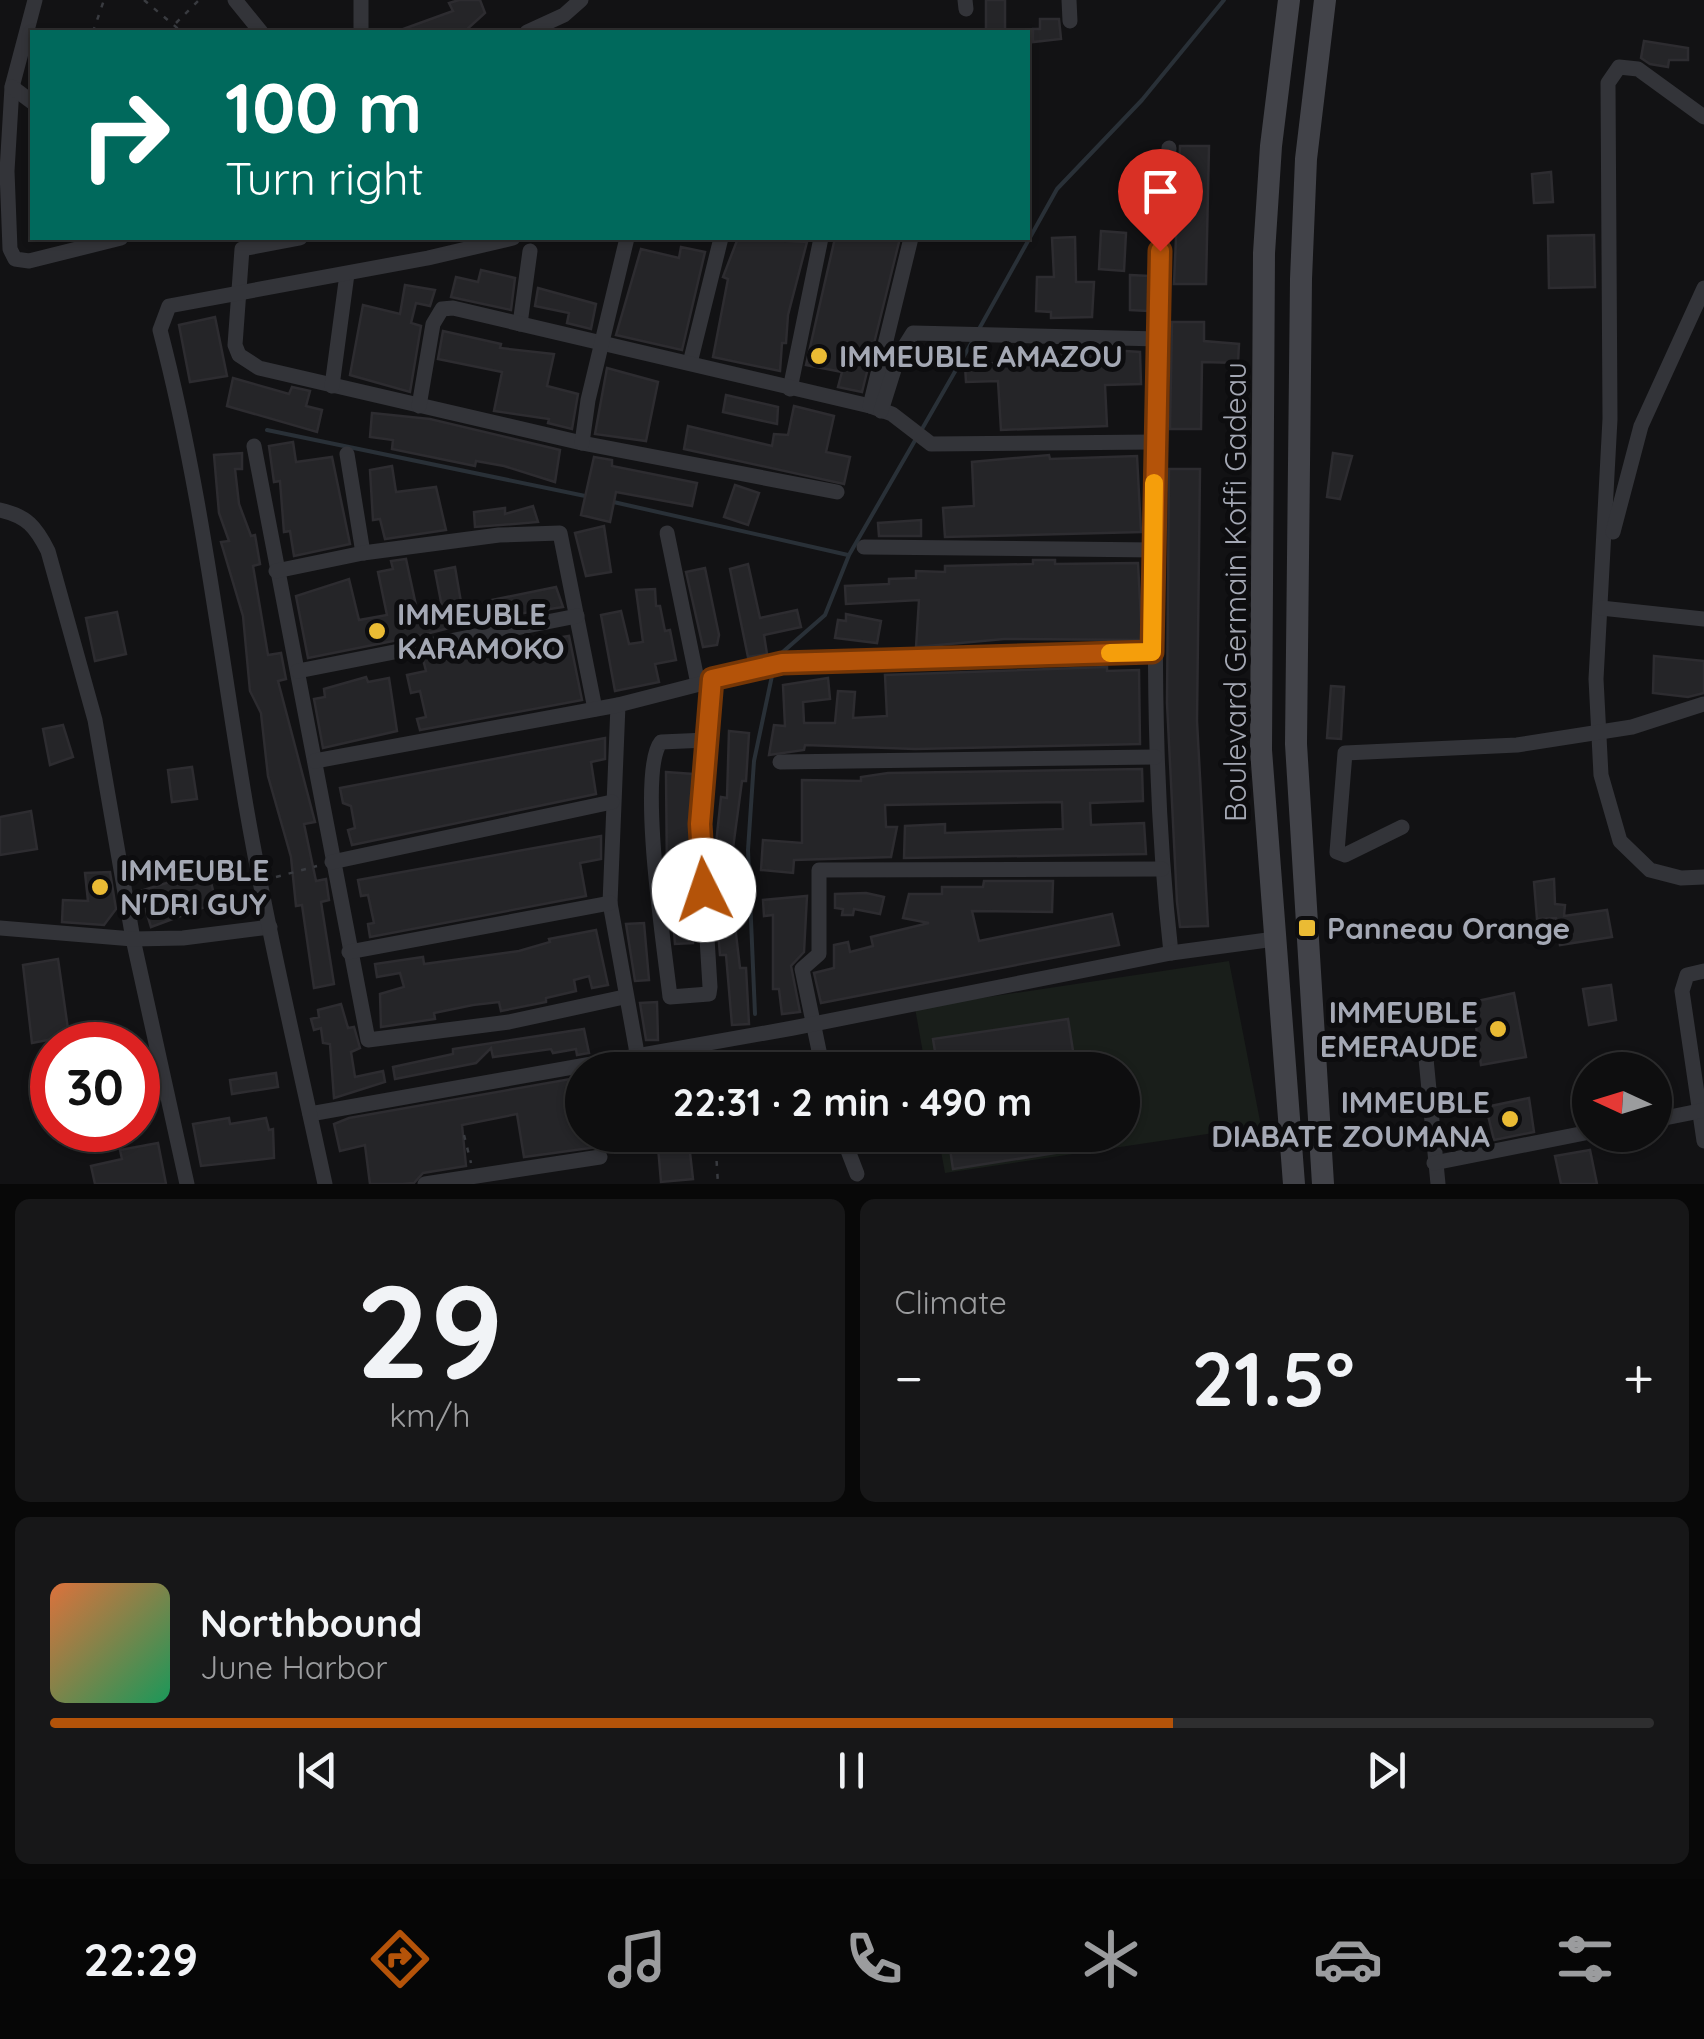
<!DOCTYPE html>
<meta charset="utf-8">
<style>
body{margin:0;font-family:Quicksand,sans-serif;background:#171718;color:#f1f3f6;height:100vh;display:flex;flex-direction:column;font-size:38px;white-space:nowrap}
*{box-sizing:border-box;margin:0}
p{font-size:32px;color:#9b9c9e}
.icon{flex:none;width:55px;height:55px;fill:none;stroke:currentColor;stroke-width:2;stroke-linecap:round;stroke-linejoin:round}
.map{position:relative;height:1184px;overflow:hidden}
.sheet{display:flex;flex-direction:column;gap:15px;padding:15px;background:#080808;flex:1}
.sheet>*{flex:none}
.guide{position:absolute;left:30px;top:30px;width:1000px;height:210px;border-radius:0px;box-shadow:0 2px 8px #0004,0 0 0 2px #2e2e2f;background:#00695c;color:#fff;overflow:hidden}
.needle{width:65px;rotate:274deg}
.tools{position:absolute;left:1572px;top:1052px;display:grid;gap:20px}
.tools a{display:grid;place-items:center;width:100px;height:100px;border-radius:50%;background:#0e0e0f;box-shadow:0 2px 8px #0004,0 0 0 2px #2e2e2f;font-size:50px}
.speed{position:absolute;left:30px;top:1022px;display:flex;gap:20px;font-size:50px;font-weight:700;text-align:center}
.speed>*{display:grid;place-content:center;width:130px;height:130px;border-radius:50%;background:#0e0e0f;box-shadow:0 2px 8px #0004,0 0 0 2px #2e2e2f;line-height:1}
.speed .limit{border:15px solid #d22;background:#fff;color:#111}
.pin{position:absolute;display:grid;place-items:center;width:85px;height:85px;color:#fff;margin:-102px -42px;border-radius:50% 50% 50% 0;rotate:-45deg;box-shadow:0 0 10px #0007}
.pin .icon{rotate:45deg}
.me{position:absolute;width:110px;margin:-55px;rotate:356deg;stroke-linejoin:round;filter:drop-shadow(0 0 8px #0008)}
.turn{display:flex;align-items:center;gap:35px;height:210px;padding:0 30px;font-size:45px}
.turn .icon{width:130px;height:130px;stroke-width:2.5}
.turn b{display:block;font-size:70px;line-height:85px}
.big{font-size:75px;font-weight:700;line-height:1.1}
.sheet .widget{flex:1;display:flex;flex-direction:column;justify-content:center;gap:15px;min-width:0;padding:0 35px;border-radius:15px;background:#171718}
.sheet .dial{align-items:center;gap:0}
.dial b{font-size:130px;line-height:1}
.song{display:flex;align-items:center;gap:30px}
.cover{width:120px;height:120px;border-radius:15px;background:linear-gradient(135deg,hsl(20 70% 55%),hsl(150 70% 35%))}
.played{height:10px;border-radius:5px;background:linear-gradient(90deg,#b45309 70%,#2e2e2f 70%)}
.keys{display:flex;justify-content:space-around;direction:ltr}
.heat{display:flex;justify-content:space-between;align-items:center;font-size:55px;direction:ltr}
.sheet .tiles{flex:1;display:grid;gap:15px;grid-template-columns:1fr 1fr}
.widget:last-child{grid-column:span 2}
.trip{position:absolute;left:565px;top:1052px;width:575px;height:100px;border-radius:50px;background:#0e0e0f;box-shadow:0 2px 8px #0004,0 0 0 2px #2e2e2f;font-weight:700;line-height:100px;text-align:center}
.menu{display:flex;height:160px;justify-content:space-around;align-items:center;background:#060606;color:#9b9c9e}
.menu .icon{width:70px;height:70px}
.menu .selected{color:#b45309}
.menu b{font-size:45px;color:#f1f3f6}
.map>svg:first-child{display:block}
</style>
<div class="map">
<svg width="1704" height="1184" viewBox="0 0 1704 1184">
<rect width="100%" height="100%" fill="#121214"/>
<path fill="#191e1a" d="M1229,961L1261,1126L945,1173L938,1135H1122V1070H926L915,1008Z"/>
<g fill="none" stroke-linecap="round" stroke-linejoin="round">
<g stroke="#293037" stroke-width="4">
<path d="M979,329L1057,189L1142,100L1224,0"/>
<path d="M922,429L972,342"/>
<path d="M267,430L590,497"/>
<path d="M609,501L848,555"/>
<path d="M777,657L825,615L849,555L917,437"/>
<path d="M755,1014L748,850L754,761L773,671"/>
</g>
</g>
<g fill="#252528" stroke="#2d2c30" stroke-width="2.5">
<path d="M459,0H480L485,13L464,32H395L453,11L449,3Z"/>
<rect x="986" y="0" width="19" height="32"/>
<path d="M1040,19H1059L1061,39L1033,42V29H1040Z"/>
<path d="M1644,41L1688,48V60H1669L1668,67L1650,64L1641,58Z"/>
<path d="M1180,146H1209L1206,284H1174Z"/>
<path d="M1551,172L1553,202L1534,203L1532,174Z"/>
<path d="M1101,231L1126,233L1124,271L1099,269Z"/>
<path d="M1594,235L1595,287L1549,288L1548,236Z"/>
<path d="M1075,237L1076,282H1094L1092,317L1051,318V312L1036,311L1037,277H1054L1052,238Z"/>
<path d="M738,238L807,242L788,315L786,343H782L780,371L713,357L728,279L723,277Z"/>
<path d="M835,238H900L862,392L838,387L842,372L806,365Z"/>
<path d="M681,247L705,252L682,350L616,335L641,249L679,258Z"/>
<path d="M481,270L515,278L511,310L451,297L456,277L478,282Z"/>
<path d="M1130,275L1149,276L1148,311L1130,310Z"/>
<path d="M405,285L435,290L430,306L416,303L411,323L421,326L410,392L350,375L363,305L400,314Z"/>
<path d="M538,288L596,304L591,329L567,323L569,313L535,306Z"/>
<path d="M215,317L227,376L190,382L179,325Z"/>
<path d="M1172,322H1204V341L1239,344L1238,363L1202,362L1201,429H1170Z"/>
<path d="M443,331L501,344L500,348L554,354L547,386L578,394L572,429L548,423L549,419L494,411L502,372L438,359Z"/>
<path d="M1109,350L1140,352L1141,384L1105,385L1107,426L1001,430L998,381L966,382L965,365L1028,361V352Z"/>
<path d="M607,368L658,382L646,441L595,434Z"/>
<path d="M233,378L289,394L292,387L310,391L306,406L322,410L317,432L227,406Z"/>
<path d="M726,395L778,407L777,424L723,412Z"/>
<path d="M794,406L834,416L826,452L850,457L844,484L684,449L688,426L772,446L774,434L788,435Z"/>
<path d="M372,413L430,419L560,450L555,482L504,466L476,461L475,466L392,449L393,440L370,437Z"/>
<path d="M293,442L296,462L332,457L350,544L294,556L290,531L284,532L280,481L274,482L269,446Z"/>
<path d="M242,453V469H235L239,504L251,536L255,535L260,564L253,566L268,655L281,653L286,679L278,681L315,822L304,824L316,881L326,879L329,900L321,902L334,984L314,988L302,905L296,906L291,857L268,776L261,713L250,691L243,616L221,542L229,541L219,513L214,455Z"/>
<path d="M1333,453L1352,456L1340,499L1327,497Z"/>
<path d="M1049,455L1050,459L1137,456L1141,532L945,537L943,508L974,506L972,462Z"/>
<path d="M594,457L612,460V466L697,483L692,506L616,492L610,522L581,515Z"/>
<path d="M392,466L396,492L436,487L446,530L385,539L380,519L373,520L370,470Z"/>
<path d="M1169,469H1200L1197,721L1208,926L1180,927L1177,902L1167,703Z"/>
<path d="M735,485L759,493L748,525L724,517Z"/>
<path d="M533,506L538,522L475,527L474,512L505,508V514Z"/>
<path d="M921,520V536H879L878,523Z"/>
<path d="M604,526L611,572L586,576L575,533Z"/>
<path d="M406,559L417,610L442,607L435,571L455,567L462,608L493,605L492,600L556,587L563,607L448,625L449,628L418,636L308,658L296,596L349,579L359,620L387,615L378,572L393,569L391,561Z"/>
<path d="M1033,560H1055V564L1138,563L1142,640L1004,639L916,647L919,600L846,604L845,586L889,584V579L916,578V571L945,572V566L1033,564Z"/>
<path d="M748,564L760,618L797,610L801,627L764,635L767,654L748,657L730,569Z"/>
<path d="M705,568L719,635L717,645L703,647L686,572Z"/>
<path d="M655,589L656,606H660L665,631L670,630L676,660L655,664L659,682L615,691L601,615L621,611L629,644L643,642L636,590Z"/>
<path d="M117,612L126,654L95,661L86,618Z"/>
<path d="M846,614L881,621L877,643L835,638L838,620L846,621Z"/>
<path d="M569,636L582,700L420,730L417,719L426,717L420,691L411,693L407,675L426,671L423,659Z"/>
<path d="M1654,656L1704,661V693L1688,697L1653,693Z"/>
<path d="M1107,667V671L1139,670L1140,744L915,749L805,745L804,750L769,755L774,725L785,726L783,685L828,678L830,699L803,702L804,723H835L838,691L855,692L853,718L887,716L885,675Z"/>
<path d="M366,677L368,682L389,678L397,731L323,748L314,699L325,697L324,689Z"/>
<path d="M1331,686L1344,687L1341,739L1327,738Z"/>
<path d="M63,725L73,757L50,765L43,729Z"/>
<path d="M729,731L749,733L746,781H742L733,848L736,934L740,968H746L749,1024L732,1025L726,955H720L717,918L714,863L721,797L727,798Z"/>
<path d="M605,738V759L591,762L596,794L352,845L348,830L355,828L351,806L343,803L340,788Z"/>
<path d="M192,767L197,799L172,802L168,770Z"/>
<path d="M1142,769L1143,801L1090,803L1091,825L1144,823L1146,854L904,858L905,826L945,824V833L1063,829L1062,802L885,805L886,827H897L891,857L794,860L793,873L761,870L763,840L802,843V780L861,781V777L888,773Z"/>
<path d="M666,772L693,774L688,875L667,876Z"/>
<path d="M31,811L37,849L0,855V817Z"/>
<path d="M601,836V859L580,863L586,896L370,937L368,924L374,923L368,895L361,896L358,880Z"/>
<path d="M110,872L116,909L104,925L62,922L63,900L88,901L85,873Z"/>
<path d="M186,877L188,883L210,878L216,903L151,927L140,891Z"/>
<path d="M1554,879L1555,904L1565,905L1564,916L1607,910L1612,937L1560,945L1556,918L1537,919L1534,882Z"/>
<path d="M984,881H1053L1052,912L972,911L979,941L1112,914L1119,945L821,1003L814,973L834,968V945L848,942L850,952L873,946L871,937L929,923L903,918L909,894H942V887H983Z"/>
<path d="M866,893L884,897L880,914L854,909L853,915H842L843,909L835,908V894Z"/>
<path d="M807,896L804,952L791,966L800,1012L782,1014L779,989H773V915L764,916L763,900Z"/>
<path d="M690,904L693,943L675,944L672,905Z"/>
<path d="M644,923L649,980L635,981L626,924Z"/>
<path d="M596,930L608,985L592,988L589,976L574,980L576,991L546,998V1002L501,1011L499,1002L473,1005L434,1013L435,1019L381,1027L380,994L404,987L400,973L377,977L375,964L423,957L424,964L519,951L550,942L549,939Z"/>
<path d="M58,959L69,1036L32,1043L23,965Z"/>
<path d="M1611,985L1616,1020L1589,1025L1583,989Z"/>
<path d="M1514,993L1526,1057L1481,1065L1473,1002Z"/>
<path d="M657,1002L658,1040H646L640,1003Z"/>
<path d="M341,1004L348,1028L354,1027L360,1048L351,1052L355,1077L383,1071L385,1082L334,1098L330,1044L323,1043L321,1028L314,1030L311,1019L319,1017L318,1010Z"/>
<path d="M1068,1019L1076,1070H938L933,1039Z"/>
<path d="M584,1029L589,1053L577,1055L576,1049L553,1053L551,1049L493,1057L491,1048L476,1063L395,1079L393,1067L453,1054V1049Z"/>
<path d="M276,1073L278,1087L232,1094L230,1080Z"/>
<path d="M582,1077V1135H603L605,1146L524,1157L517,1114L462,1125L466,1166L423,1173L414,1183L402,1184H370L365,1145L340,1151L334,1124L349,1118Z"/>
<path d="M1529,1098L1534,1132L1494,1140L1486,1107Z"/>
<path d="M229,1118L230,1124L266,1118L269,1130L273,1129L274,1158L201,1166L193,1124Z"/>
<path d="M657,1135H688L693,1179L661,1182Z"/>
<path d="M948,1135H1086L1087,1148L953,1169Z"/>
<path d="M158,1143L166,1184H95L91,1166L122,1159L120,1150Z"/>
<path d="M1590,1150L1597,1184H1561L1555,1156Z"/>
</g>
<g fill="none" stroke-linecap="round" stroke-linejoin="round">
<g stroke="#393b40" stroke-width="2.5" stroke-dasharray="5 8" stroke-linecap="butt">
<path d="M144,0L182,32"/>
<path d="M176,23L199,0"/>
<path d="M93,32L104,0"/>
<path d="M215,238L227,243"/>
<path d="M276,877L317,866"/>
<path d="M711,1058V1070"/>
<path d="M464,1135L471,1163"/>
<path d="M715,1135L718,1184"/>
<path d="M798,1140L810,1135"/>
</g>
<g stroke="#333439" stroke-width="15">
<path d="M35,0L12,87L7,171L10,249L15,259L29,261L121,238"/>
<path d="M235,0L261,32"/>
<path d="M965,0L966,9"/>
<path d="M1069,0L1070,21"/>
<path d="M361,32V0"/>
<path d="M527,32L564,15L581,0"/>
<path d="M12,87L32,102"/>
<path d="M1704,117L1638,69L1619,67L1608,83L1610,419L1596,679L1601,775L1620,841L1650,870L1681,878L1704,877"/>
<path d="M1169,148C1156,283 1157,416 1156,551C1154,686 1156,818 1171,953"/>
<path d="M300,238L242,249L235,345L239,355L259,368L582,443L837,492"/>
<path d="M520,324L530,251"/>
<path d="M690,363L721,238"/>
<path d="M332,386L347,274"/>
<path d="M790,389L821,238"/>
<path d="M419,406L433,324L442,309L453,308L870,406L892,414L931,444L1153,442"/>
<path d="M870,406L911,238"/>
<path d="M881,411L898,357L913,333L1159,339"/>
<path d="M582,443L588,400L627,238"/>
<path d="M254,446L368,1040L509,1022L624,997"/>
<path d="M347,454L363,553"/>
<path d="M0,510C27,516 36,527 48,551L95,720L133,939L187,1184"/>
<path d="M1613,532L1641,426L1704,288"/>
<path d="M667,533L698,684"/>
<path d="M864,547L1156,550"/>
<path d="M276,571L363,553L499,535L560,533L595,709"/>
<path d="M1601,608L1704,619"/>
<path d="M298,671L577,616"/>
<path d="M618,705L610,903L637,1053"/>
<path d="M707,740L661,742C637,771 665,952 670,997L709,994L710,987L700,824L712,679"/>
<path d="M315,761L618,705L781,663L1152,652"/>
<path d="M780,762L1155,757"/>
<path d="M1402,827L1345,855L1337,852L1345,753L1517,745L1632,727L1704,704"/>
<path d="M332,862L612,802"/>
<path d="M0,928L133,939L183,938L270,927"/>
<path d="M349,952L610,903"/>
<path d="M1704,971L1687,975L1682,991L1704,1141"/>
<path d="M1425,1048L1438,1184"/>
<path d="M823,1070L802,969L819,954V870L1162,869"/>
<path d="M310,1114L793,1028L1171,953L1275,939"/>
<path d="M1655,1120L1704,1110"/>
<path d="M842,1135L857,1174"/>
<path d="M1434,1163L1590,1132"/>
<path d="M325,1184C298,1058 268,933 246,806C219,646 201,487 160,330L169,306L428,258L513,238"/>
<path d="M425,1184L600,1157"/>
</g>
<g stroke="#424349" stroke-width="22">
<path d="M1289,0L1271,146L1264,253L1261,750L1294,1184"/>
<path d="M1323,1184L1296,744L1301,279L1306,159L1325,0"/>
</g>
</g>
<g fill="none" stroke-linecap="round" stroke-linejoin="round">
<defs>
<path id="route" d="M704,890L700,824L712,679L782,663L1152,652L1160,251"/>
</defs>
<use href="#route" stroke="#753606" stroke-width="25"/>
<use href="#route" stroke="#b45309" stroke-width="18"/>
<path stroke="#f59e0b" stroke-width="18" d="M1110,653L1152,652L1154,483"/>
</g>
<g fill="#eabb34" stroke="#0d0d0f" stroke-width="4">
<circle cx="819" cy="356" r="10"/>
<circle cx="377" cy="631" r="10"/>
<circle cx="100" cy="887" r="10"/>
<rect x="1297" y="918" width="20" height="20" rx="5"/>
<circle cx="1498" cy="1029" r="10"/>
<circle cx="1510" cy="1119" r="10"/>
</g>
<g text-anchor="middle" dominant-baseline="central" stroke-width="10" stroke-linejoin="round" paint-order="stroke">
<g font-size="30" font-weight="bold" fill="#a4a8b4" stroke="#0d0d0f" text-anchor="start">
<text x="839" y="356">IMMEUBLE AMAZOU</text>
<text x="397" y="614">IMMEUBLE<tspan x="397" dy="34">KARAMOKO</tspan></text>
<text x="120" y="870">IMMEUBLE<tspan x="120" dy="34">N'DRI GUY</tspan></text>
<text x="1327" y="928">Panneau Orange</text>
<text x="1478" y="1012" text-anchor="end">IMMEUBLE<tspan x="1478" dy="34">EMERAUDE</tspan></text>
<text x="1490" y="1102" text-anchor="end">IMMEUBLE<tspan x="1490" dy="34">DIABATE ZOUMANA</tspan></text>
</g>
<g font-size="30" fill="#a4a8b4" stroke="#0d0d0f">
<text transform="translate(1235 592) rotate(-90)">Boulevard Germain Koffi Gadeau</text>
</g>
</g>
</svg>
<div class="tools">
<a><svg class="needle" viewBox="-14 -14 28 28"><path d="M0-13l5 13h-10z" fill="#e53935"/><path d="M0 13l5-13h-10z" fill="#9b9c9e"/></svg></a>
</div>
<div class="speed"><div class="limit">30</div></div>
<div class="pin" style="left:1160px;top:251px;background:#d93025"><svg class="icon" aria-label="arrive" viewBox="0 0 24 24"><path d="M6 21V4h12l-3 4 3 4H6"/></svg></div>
<svg class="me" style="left:704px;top:890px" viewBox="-20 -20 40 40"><circle r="19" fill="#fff"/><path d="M0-13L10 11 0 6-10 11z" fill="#b45309"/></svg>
<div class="trip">22:31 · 2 min · 490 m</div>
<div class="guide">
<div class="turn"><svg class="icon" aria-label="right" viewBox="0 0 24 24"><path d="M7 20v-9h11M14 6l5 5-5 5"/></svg><div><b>100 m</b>Turn right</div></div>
</div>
</div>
<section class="sheet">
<div class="tiles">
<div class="widget dial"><b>29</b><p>km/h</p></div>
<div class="widget"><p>Climate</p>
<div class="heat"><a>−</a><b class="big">21.5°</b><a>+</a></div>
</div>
<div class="widget">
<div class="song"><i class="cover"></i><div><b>Northbound</b><p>June Harbor</p></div></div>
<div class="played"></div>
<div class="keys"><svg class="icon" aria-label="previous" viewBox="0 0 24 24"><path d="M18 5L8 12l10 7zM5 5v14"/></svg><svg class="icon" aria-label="pause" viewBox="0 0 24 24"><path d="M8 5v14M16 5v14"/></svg><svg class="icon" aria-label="next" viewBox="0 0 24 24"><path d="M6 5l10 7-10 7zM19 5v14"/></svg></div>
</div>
</div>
</section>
<nav class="menu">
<b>22:29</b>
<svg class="icon selected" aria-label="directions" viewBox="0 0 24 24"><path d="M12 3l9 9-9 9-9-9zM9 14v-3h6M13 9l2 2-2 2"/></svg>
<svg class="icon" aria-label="music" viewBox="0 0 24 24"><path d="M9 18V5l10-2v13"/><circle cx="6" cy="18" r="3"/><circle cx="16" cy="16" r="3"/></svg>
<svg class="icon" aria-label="phone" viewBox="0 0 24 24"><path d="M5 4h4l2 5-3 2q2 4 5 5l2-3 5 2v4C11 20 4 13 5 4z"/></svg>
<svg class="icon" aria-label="climate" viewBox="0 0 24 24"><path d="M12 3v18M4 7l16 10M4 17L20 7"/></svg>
<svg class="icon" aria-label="car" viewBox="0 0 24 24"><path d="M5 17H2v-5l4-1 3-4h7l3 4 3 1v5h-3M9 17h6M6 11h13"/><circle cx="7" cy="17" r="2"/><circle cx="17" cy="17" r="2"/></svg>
<svg class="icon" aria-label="filters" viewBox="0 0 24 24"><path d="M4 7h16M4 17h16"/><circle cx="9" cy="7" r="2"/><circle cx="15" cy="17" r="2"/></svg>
</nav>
